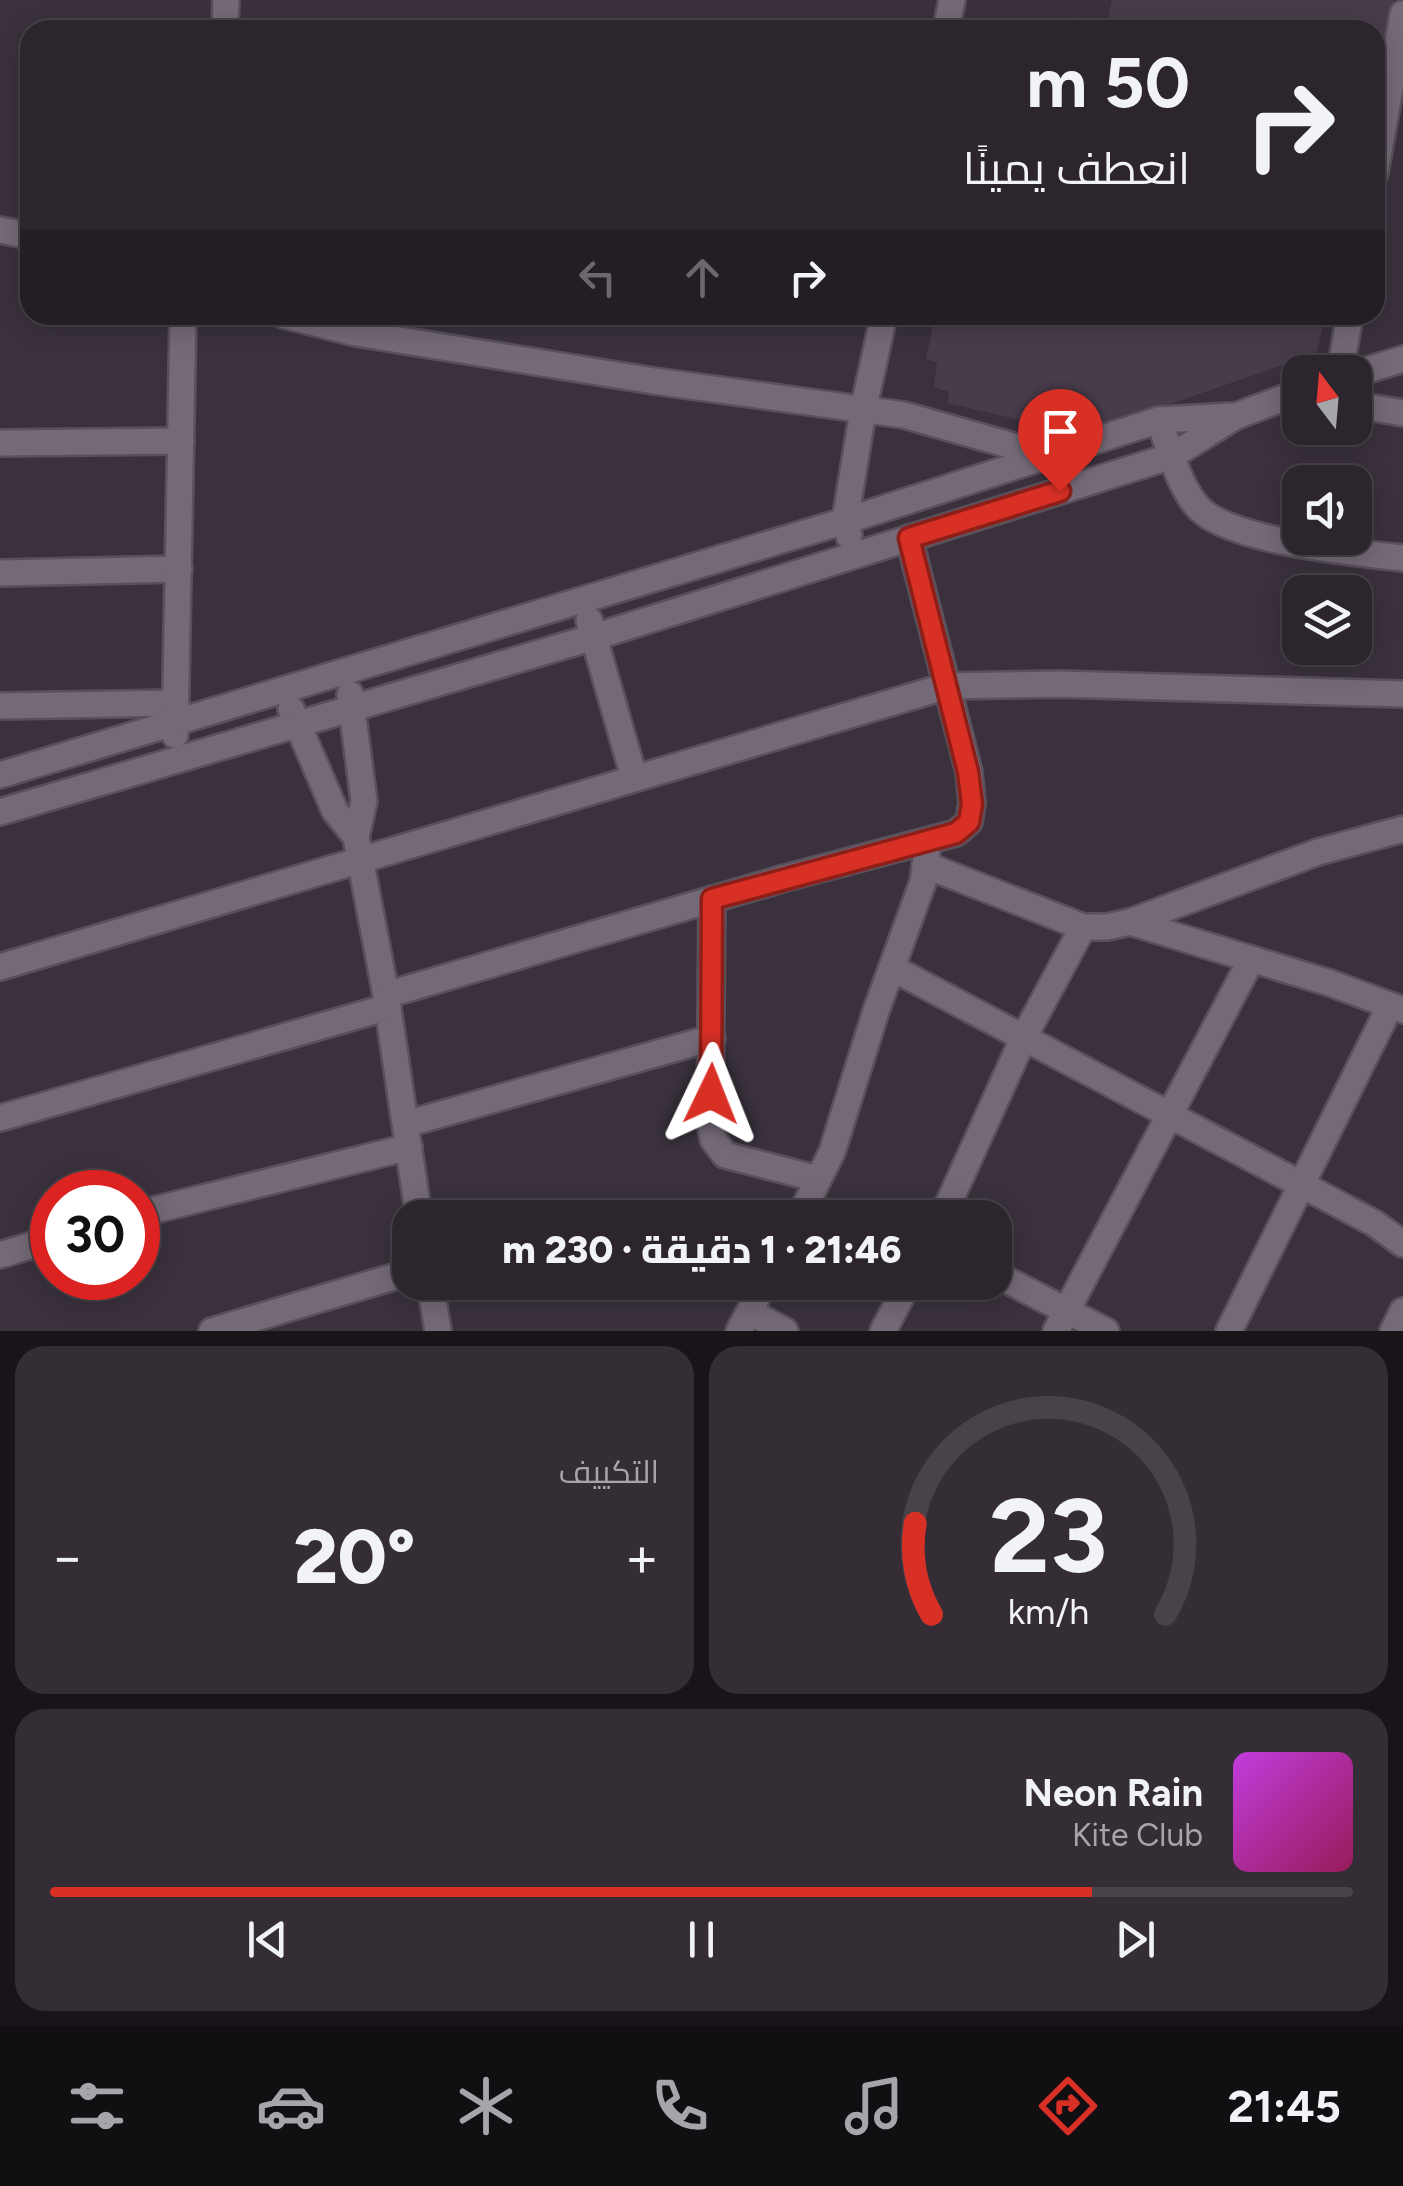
<!DOCTYPE html>
<html lang="ar">
<meta charset="utf-8">
<style>
body{margin:0;font-family:Figtree,Cairo,sans-serif;background:#342d35;color:#f1f3f6;direction:rtl;height:100vh;display:flex;flex-direction:column;font-size:38px;white-space:nowrap}
*{box-sizing:border-box;margin:0}
p{font-size:32px;color:#a6a5aa}
.icon{flex:none;width:55px;height:55px;fill:none;stroke:currentColor;stroke-width:2;stroke-linecap:round;stroke-linejoin:round}
.map{position:relative;height:1331px;overflow:hidden;direction:ltr}
.drawer{display:flex;flex-direction:column;gap:15px;padding:15px;background:#181419;flex:1}
.drawer>*{flex:none}
.guide{position:absolute;left:20px;top:20px;width:1365px;height:305px;border-radius:30px;box-shadow:0 5px 25px #0003,0 0 0 2px #484249;direction:rtl;background:#2c252d;color:#f1f3f6;overflow:hidden}
.needle{width:65px;rotate:344deg}
.controls{position:absolute;left:1282px;top:355px;display:grid;gap:20px}
.controls a{display:grid;place-items:center;width:90px;height:90px;border-radius:20px;background:#2c252d;box-shadow:0 5px 25px #0003,0 0 0 2px #484249;font-size:50px}
.speed{position:absolute;left:30px;top:1170px;display:flex;gap:20px;font-size:50px;font-weight:700;text-align:center}
.speed>*{display:grid;place-content:center;width:130px;height:130px;border-radius:50%;background:#2c252d;box-shadow:0 5px 25px #0003,0 0 0 2px #484249;line-height:1}
.speed .limit{border:15px solid #d22;background:#fff;color:#111}
.pin{position:absolute;display:grid;place-items:center;width:85px;height:85px;color:#fff;margin:-102px -42px;border-radius:50% 50% 50% 0;rotate:-45deg;box-shadow:0 0 10px #0007}
.pin .icon{rotate:45deg}
.me{position:absolute;width:110px;margin:-55px;rotate:2deg;stroke-linejoin:round;filter:drop-shadow(0 0 8px #0008)}
.turn{display:flex;align-items:center;gap:35px;height:210px;padding:0 30px;font-size:45px}
.turn .icon{width:130px;height:130px;stroke-width:2.5}
.turn b{display:block;font-size:70px;line-height:85px}
.lanes{display:flex;align-items:center;height:95px;padding:0 30px;background:#0003;justify-content:center;gap:50px;direction:ltr}
.lanes .off{opacity:.35}
.big{font-size:75px;font-weight:800;line-height:1.1}
.drawer .card{flex:1;display:flex;flex-direction:column;justify-content:center;gap:15px;min-width:0;padding:0 35px;border-radius:30px;background:#342d35}
.drawer .dial{align-items:center;gap:0}
.dial svg{height:260px;overflow:visible;fill:none;stroke:#484249;stroke-width:7;stroke-linecap:round;text-anchor:middle}
.dial text{fill:#f1f3f6;stroke:none}
.song{display:flex;align-items:center;gap:30px}
.cover{width:120px;height:120px;border-radius:15px;background:linear-gradient(135deg,hsl(290 70% 55%),hsl(330 70% 35%))}
.played{height:10px;border-radius:5px;background:linear-gradient(90deg,#d93025 80%,#484249 80%)}
.keys{display:flex;justify-content:space-around;direction:ltr}
.heat{display:flex;justify-content:space-between;align-items:center;font-size:55px;direction:ltr}
.drawer .tiles{flex:1;display:grid;gap:15px;grid-template-columns:1fr 1fr}
.card:last-child{grid-column:span 2}
.trip{position:absolute;left:392px;top:1200px;width:620px;height:100px;border-radius:30px;background:#2c252d;box-shadow:0 5px 25px #0003,0 0 0 2px #484249;font-weight:800;line-height:100px;text-align:center;direction:rtl}
.tabs{display:flex;height:160px;justify-content:space-around;align-items:center;background:#120f12;color:#a6a5aa}
.tabs .icon{width:70px;height:70px}
.tabs .on{color:#d93025}
.tabs b{font-size:45px;color:#f1f3f6}
.map>svg:first-child{display:block}
</style>
<div class="map">
<svg width="1403" height="1331" viewBox="0 0 1403 1331">
<rect width="100%" height="100%" fill="#3a313c"/>
<g fill="#483c4b">
<path d="M1112,0H1394L1375,88V30H1068L1073,17L1107,21Z"/>
<path d="M935,315H1325L1317,353L1081,435L948,403L949,392L934,387L937,363L926,359Z"/>
</g>
<g fill="none" stroke-linecap="round" stroke-linejoin="round">
<defs>
<g id="minor">
<path d="M225,30L226,0"/>
<path d="M946,30L952,0"/>
<path d="M1375,173L1403,14"/>
<path d="M0,230L30,236"/>
<path d="M283,315L356,333L654,381L904,415L1048,456"/>
<path d="M1340,372L1350,315"/>
<path d="M1355,374L1403,359"/>
<path d="M1355,405L1403,413"/>
<path d="M1159,420C1169,447 1178,483 1196,505C1224,541 1356,553 1403,558"/>
<path d="M0,443L181,441"/>
<path d="M849,536L845,521L863,411L884,315"/>
<path d="M0,573L179,569"/>
<path d="M589,620L634,777"/>
<path d="M0,706L176,703"/>
<path d="M291,709L335,811L356,837L364,801L350,694"/>
<path d="M175,735L183,315"/>
<path d="M0,775L845,521L1159,420L1231,416"/>
<path d="M0,812L594,637L1172,456L1236,416L1300,392"/>
<path d="M356,837L386,995L419,1218"/>
<path d="M925,865L1083,927H1107L1130,922L1318,852L1403,829"/>
<path d="M712,899L710,1121L713,1139L725,1155L818,1179"/>
<path d="M1130,922L1330,983L1403,1010"/>
<path d="M0,967L947,686L1060,684L1403,694"/>
<path d="M892,968L1374,1223L1403,1244"/>
<path d="M386,995L785,878L956,833L969,822L972,803L969,772L909,538"/>
<path d="M0,1118L388,1007"/>
<path d="M406,1124L712,1038"/>
<path d="M138,1214L409,1147"/>
<path d="M799,1218L832,1152L876,1011L923,882L927,850"/>
<path d="M942,1218L1024,1037L1083,927"/>
<path d="M0,1255L52,1239"/>
<path d="M995,1274L1106,1331"/>
<path d="M430,1282L438,1331"/>
<path d="M750,1312L785,1331"/>
<path d="M212,1331L410,1272"/>
<path d="M739,1331L765,1282"/>
<path d="M883,1331L909,1282"/>
<path d="M1056,1331L1251,960"/>
<path d="M1229,1331L1390,1006"/>
<path d="M1393,1331L1403,1311"/>
</g>
</defs>
<use href="#minor" stroke="#58505a" stroke-width="30"/>
<use href="#minor" stroke="#746a77" stroke-width="25"/>
</g>
<g fill="none" stroke-linecap="round" stroke-linejoin="round">
<defs>
<path id="route" d="M711,1094L712,899L956,833L969,822L972,804L968,772L909,538L1060,491"/>
</defs>
<use href="#route" stroke="#8d1f18" stroke-width="25"/>
<use href="#route" stroke="#d93025" stroke-width="18"/>
</g>
</svg>
<div class="controls">
<a><svg class="needle" viewBox="-14 -14 28 28"><path d="M0-13l5 13h-10z" fill="#e53935"/><path d="M0 13l5-13h-10z" fill="#a6a5aa"/></svg></a>
<a><svg class="icon" aria-label="sound" viewBox="0 0 24 24"><path d="M4 9h4l5-4v14l-5-4H4zM17 9q2 3 0 6"/></svg></a>
<a><svg class="icon" aria-label="layers" viewBox="0 0 24 24"><path d="M12 4l9 5-9 5-9-5zM3 14l9 5 9-5"/></svg></a>
</div>
<div class="speed"><div class="limit">30</div></div>
<div class="pin" style="left:1060px;top:491px;background:#d93025"><svg class="icon" aria-label="arrive" viewBox="0 0 24 24"><path d="M6 21V4h12l-3 4 3 4H6"/></svg></div>
<svg class="me" style="left:711px;top:1094px" viewBox="-20 -20 40 40"><path d="M0-17L14 15 0 8-14 15z" fill="#d93025" stroke="#fff" stroke-width="4"/></svg>
<div class="trip">21:46 · 1 دقيقة · 230 m</div>
<div class="guide">
<div class="turn"><svg class="icon" aria-label="right" viewBox="0 0 24 24"><path d="M7 20v-9h11M14 6l5 5-5 5"/></svg><div><b>50 m</b>انعطف يمينًا</div></div>
<div class="lanes"><svg class="icon off" aria-label="left" viewBox="0 0 24 24"><path d="M17 20v-9H6M10 6l-5 5 5 5"/></svg><svg class="icon off" aria-label="ahead" viewBox="0 0 24 24"><path d="M12 20V5M6 11l6-6 6 6"/></svg><svg class="icon" aria-label="right" viewBox="0 0 24 24"><path d="M7 20v-9h11M14 6l5 5-5 5"/></svg></div>
</div>
</div>
<section class="drawer">
<div class="tiles">
<div class="card dial"><svg viewBox="0 0 100 80">
<path d="M14 69A42 42 0 1 1 86 69"/>
<path d="M14 69A42 42 0 0 1 9 41" stroke="#d93025"/>
<text x="50" y="56" font-size="32" font-weight="700">23</text>
<text x="50" y="72" font-size="11">km/h</text>
</svg></div>
<div class="card"><p>التكييف</p>
<div class="heat"><a>−</a><b class="big">20°</b><a>+</a></div>
</div>
<div class="card">
<div class="song"><i class="cover"></i><div><b>Neon Rain</b><p>Kite Club</p></div></div>
<div class="played"></div>
<div class="keys"><svg class="icon" aria-label="previous" viewBox="0 0 24 24"><path d="M18 5L8 12l10 7zM5 5v14"/></svg><svg class="icon" aria-label="pause" viewBox="0 0 24 24"><path d="M8 5v14M16 5v14"/></svg><svg class="icon" aria-label="next" viewBox="0 0 24 24"><path d="M6 5l10 7-10 7zM19 5v14"/></svg></div>
</div>
</div>
</section>
<nav class="tabs">
<b>21:45</b>
<svg class="icon on" aria-label="directions" viewBox="0 0 24 24"><path d="M12 3l9 9-9 9-9-9zM9 14v-3h6M13 9l2 2-2 2"/></svg>
<svg class="icon" aria-label="music" viewBox="0 0 24 24"><path d="M9 18V5l10-2v13"/><circle cx="6" cy="18" r="3"/><circle cx="16" cy="16" r="3"/></svg>
<svg class="icon" aria-label="phone" viewBox="0 0 24 24"><path d="M5 4h4l2 5-3 2q2 4 5 5l2-3 5 2v4C11 20 4 13 5 4z"/></svg>
<svg class="icon" aria-label="climate" viewBox="0 0 24 24"><path d="M12 3v18M4 7l16 10M4 17L20 7"/></svg>
<svg class="icon" aria-label="car" viewBox="0 0 24 24"><path d="M5 17H2v-5l4-1 3-4h7l3 4 3 1v5h-3M9 17h6M6 11h13"/><circle cx="7" cy="17" r="2"/><circle cx="17" cy="17" r="2"/></svg>
<svg class="icon" aria-label="filters" viewBox="0 0 24 24"><path d="M4 7h16M4 17h16"/><circle cx="9" cy="7" r="2"/><circle cx="15" cy="17" r="2"/></svg>
</nav>
